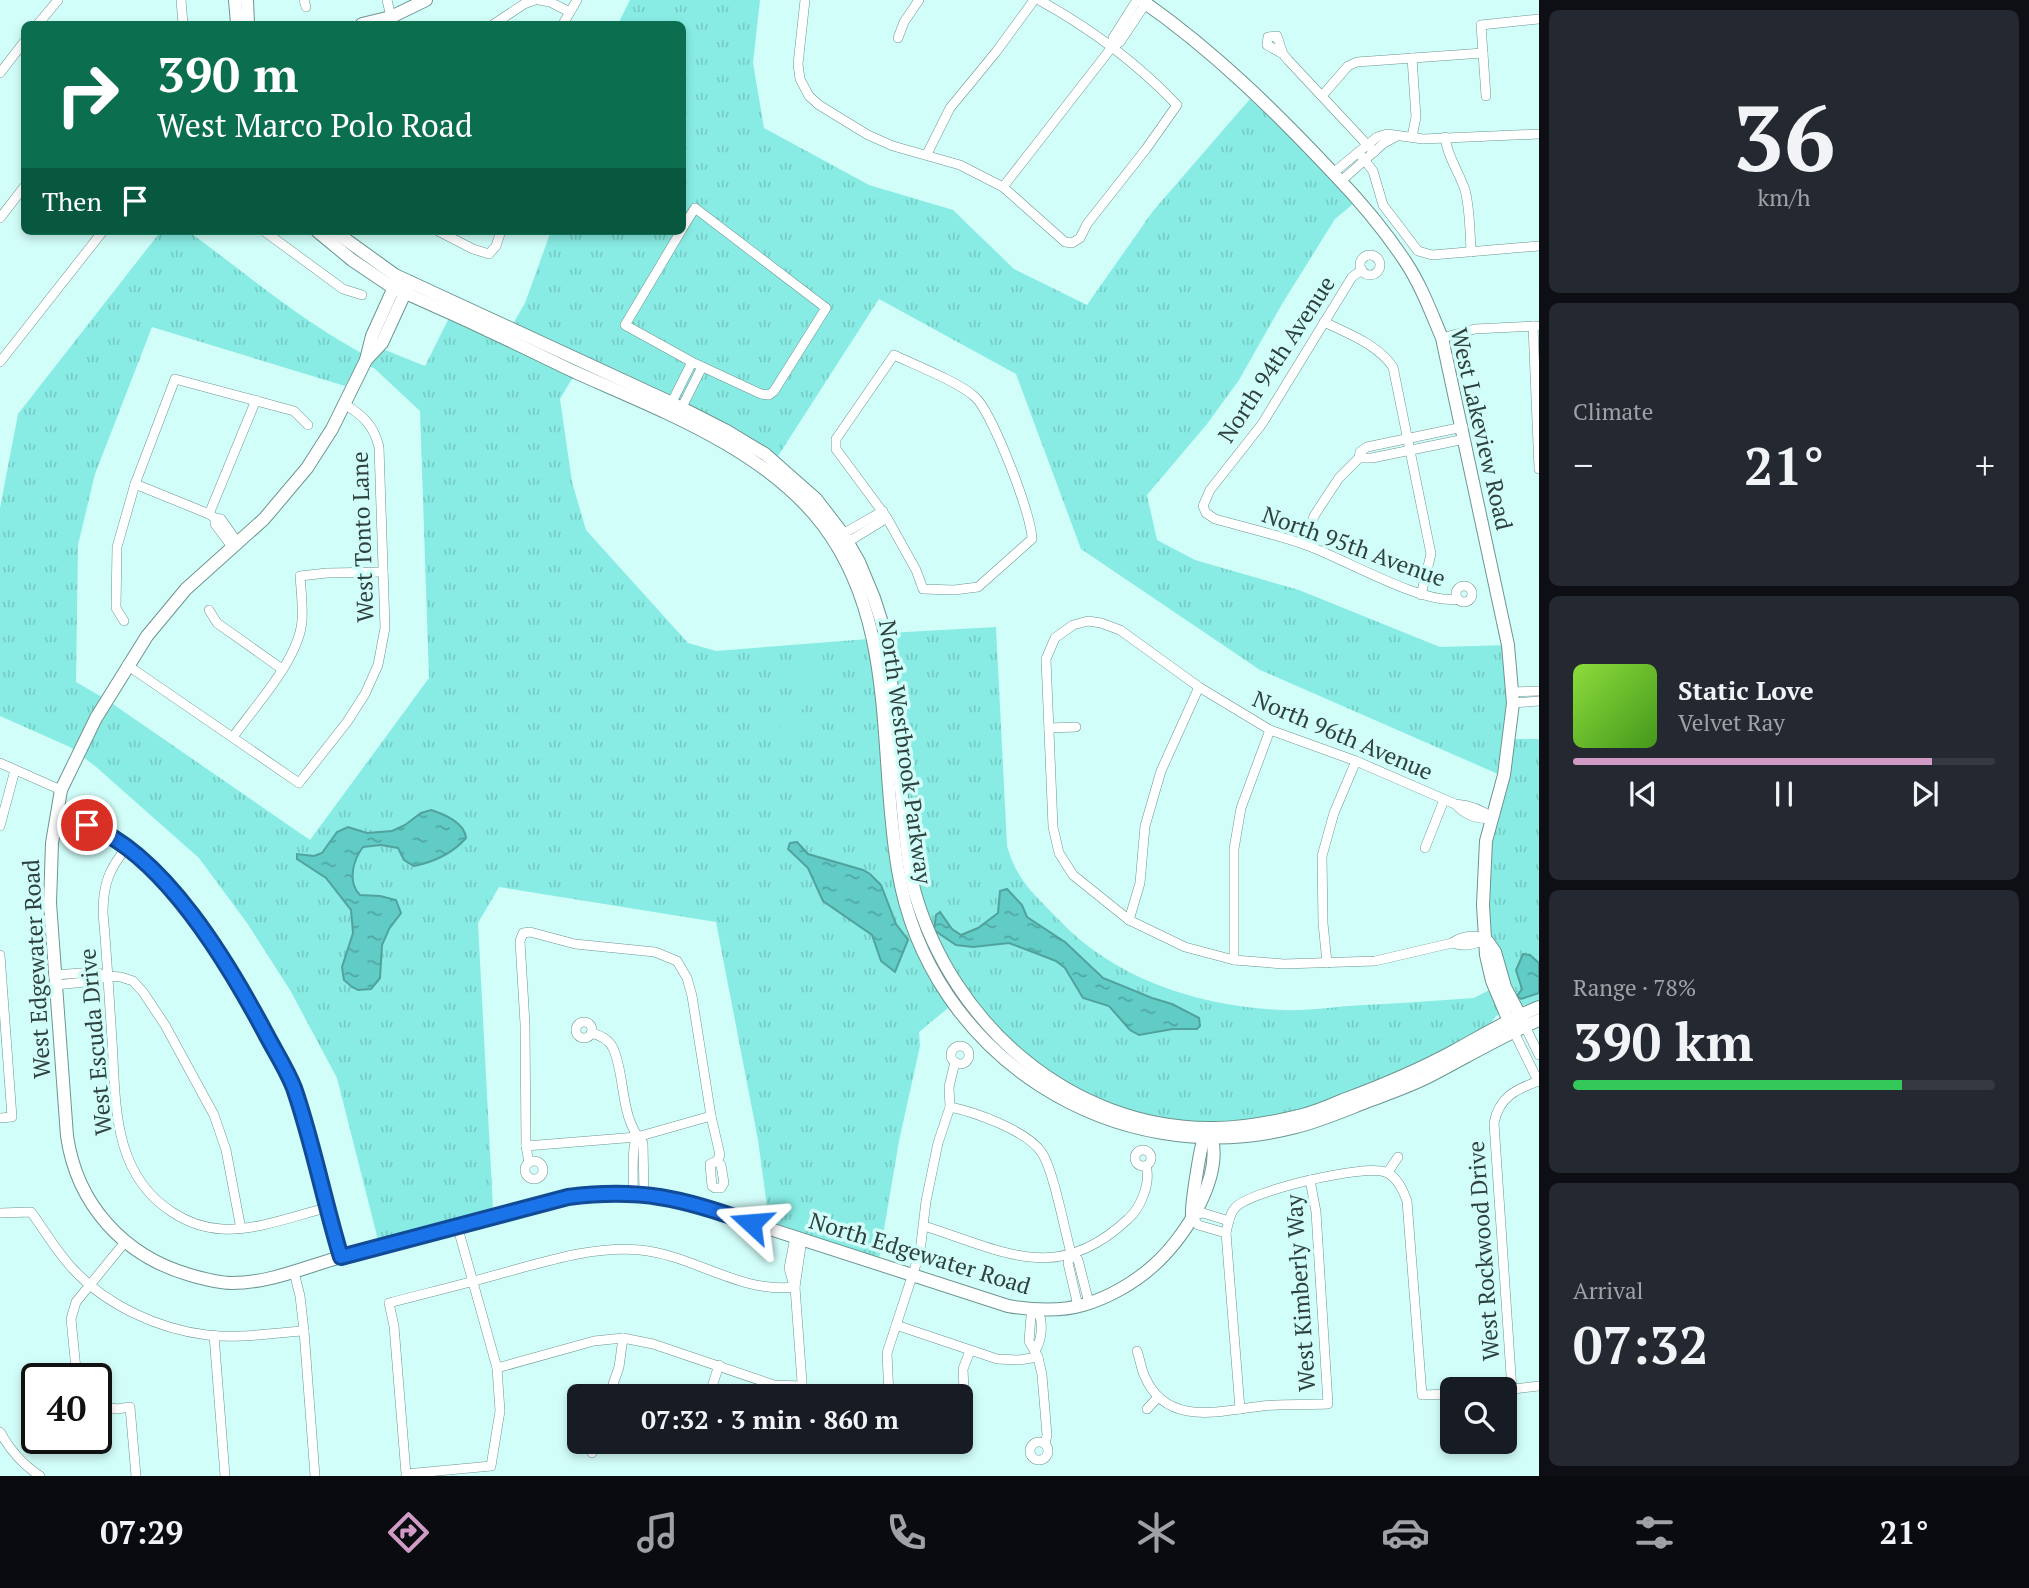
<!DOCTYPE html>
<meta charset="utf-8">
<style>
body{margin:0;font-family:"PT Serif",serif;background:#242831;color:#f1f3f6;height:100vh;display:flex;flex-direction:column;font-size:26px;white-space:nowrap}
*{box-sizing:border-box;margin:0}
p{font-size:23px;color:#9ea1a6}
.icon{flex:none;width:38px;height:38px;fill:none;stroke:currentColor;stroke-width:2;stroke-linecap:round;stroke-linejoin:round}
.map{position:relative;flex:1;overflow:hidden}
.details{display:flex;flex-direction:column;gap:10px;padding:10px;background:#0d0f14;width:490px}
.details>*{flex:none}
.hud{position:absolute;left:21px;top:21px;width:665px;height:214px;border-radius:10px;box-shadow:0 4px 10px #0003;background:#0b6e4f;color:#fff;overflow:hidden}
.controls{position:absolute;left:1440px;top:1377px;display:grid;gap:14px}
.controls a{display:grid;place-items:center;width:77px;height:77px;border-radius:10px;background:#171b24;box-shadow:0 4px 10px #0003;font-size:35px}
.speed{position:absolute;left:21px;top:1363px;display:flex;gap:14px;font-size:35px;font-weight:700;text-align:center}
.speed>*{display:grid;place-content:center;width:91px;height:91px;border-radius:50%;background:#171b24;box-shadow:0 4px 10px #0003;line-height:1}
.speed .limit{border:4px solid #111;border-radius:10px;background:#fff;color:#111}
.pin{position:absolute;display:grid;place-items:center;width:60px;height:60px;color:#fff;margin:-30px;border:4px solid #fff;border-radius:50%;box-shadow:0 2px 7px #0007}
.me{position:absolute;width:77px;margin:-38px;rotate:289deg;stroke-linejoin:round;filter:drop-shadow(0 0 5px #0008)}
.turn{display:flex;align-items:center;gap:24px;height:147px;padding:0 21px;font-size:32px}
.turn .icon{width:91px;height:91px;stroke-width:2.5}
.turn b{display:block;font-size:49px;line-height:60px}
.then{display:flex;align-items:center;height:66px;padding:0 21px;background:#0003;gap:14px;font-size:26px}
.big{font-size:52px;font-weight:700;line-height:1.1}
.details .widget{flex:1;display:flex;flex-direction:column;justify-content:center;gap:10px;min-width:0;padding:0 24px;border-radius:10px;background:#242831}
.details .dial{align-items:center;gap:0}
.dial b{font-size:91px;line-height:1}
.song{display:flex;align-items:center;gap:21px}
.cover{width:84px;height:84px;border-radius:10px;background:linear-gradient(135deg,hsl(90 70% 55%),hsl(100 70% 35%))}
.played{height:7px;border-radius:4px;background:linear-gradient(90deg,#d09cc6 85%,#363941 85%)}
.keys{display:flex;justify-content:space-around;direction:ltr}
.heat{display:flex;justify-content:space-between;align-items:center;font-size:38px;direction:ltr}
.charge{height:10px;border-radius:5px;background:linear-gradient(90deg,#34c759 78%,#363941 0)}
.trip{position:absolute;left:567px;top:1384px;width:406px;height:70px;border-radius:10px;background:#171b24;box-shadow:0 4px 10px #0003;font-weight:700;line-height:70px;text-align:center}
.tabs{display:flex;height:112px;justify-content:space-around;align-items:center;background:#090b0e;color:#9ea1a6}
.tabs .icon{width:49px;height:49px}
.tabs .on{color:#d09cc6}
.tabs b{font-size:32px;color:#f1f3f6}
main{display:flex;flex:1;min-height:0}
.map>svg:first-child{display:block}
</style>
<main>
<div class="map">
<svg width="1539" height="1476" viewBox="0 0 1539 1476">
<defs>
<pattern id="grass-tufts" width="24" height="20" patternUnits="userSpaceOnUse" patternTransform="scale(1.75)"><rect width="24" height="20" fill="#88ece4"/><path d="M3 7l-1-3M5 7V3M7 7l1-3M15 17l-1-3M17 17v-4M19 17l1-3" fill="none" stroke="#76ccc5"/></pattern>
<pattern id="water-ripples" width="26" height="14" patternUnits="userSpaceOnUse" patternTransform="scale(1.75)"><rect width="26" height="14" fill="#60ccc5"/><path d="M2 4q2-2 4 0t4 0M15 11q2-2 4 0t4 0" fill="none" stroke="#50a7a1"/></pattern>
</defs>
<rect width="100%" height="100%" fill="#d2fefa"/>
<path fill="url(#grass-tufts)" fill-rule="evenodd" d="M630,0H760L753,63L764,128L869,185L953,210L1014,269L1087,305L1153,211L1250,99L1302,148L1353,204L1335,219L1282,304L1239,380L1207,424L1147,495L1157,540L1195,560L1299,590L1440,647L1508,645L1510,739H1539V1000L1496,1016L1477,1042L1282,1125L1154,1126L1015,1060L981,1029L959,999L919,1032L920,1046L899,1141L879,1259L769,1221L758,1140L716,922L499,887L478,923L493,1209L378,1240L337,1078L290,990L247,923L199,858L95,766L70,747L0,716V508L18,414L161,231H188C248,275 306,325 373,359L380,348L425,366L453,310L509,331L525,303L551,231H682V24H618ZM879,299L1016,374L1081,549L1260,670L1498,774L1478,871V906L1491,989L1474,998C1431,1001 1389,1004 1347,1006C1326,1008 1304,1011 1283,1010C1202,1007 1115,980 1058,919C1034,894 1017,881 1007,846L996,627L888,633L811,488L778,456ZM152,327L345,386L358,363L374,368L420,411L429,678L310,840L107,700L76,682L78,545L95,474ZM573,377C702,437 837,481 868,639L716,651L688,643L586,530L572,482L560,399Z"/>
<g fill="#88ece4">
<path d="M822,649L823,661L797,663L796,651Z"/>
<path d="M824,668L825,680L799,682L798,670Z"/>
<path d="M804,697L805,709L779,712L778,699Z"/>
<path d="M806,717L807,729L781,732L780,719Z"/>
</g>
<g fill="url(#water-ripples)" stroke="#51a29d" stroke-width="2">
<path d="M431,810C444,814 465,823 466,838C453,853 433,862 414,866L404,860L398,848L381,845L363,847C353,860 347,882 360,895L380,896L396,900L401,913L389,929L382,945L380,978L371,989L358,990L352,987L344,980L343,974L342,967L353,933L351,910L326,878L297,859V854L314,856L322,853L337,832L348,827L367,833L392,831L405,825L421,813Z"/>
<path d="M797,842L808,854L863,870L870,874L881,885L896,924L908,940L895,972L881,961L872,935L823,901L808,868L788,849L790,843Z"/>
<path d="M1007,889L1022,905L1027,917L1065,942L1103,978L1152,998L1172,1004L1199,1018L1200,1026L1197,1029H1173L1139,1035L1130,1030L1109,1006L1083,998L1065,968L1056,961L1009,943L973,947L956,945L934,930L936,915L940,912L952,929L961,935L978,928L998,913L1000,891Z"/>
<path d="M1523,954L1530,955L1539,963V993L1521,999L1517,996L1522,989L1516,970Z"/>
</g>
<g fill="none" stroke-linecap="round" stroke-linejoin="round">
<defs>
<g id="street">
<path d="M181,0L183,24"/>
<path d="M304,0L306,7"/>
<path d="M387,0L391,17"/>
<path d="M539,0L550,2L570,12"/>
<path d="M805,0L798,64L800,79L809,96L819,105L868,135L893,146L960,165L1003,187L1065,242L1072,243L1080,238L1087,224L1146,149L1177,105C1137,63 1090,28 1039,0"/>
<path d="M38,24L58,0"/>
<path d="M494,24L524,4L535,0"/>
<path d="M563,24L577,0"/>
<path d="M898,38L904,22L919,0"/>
<path d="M1112,47L1113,38L1137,0"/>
<path d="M1283,54L1267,45L1268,37L1277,36L1283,54L1288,60L1374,152"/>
<path d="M0,73L24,42"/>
<path d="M1322,96L1348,66L1357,62L1483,53"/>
<path d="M1486,96L1481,25L1539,19"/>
<path d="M1412,137L1416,117L1412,58"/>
<path d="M1445,137C1447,156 1459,172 1465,190C1470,209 1470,232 1471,252"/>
<path d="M1358,152L1373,171L1383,205L1418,251L1432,255L1539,246"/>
<path d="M927,154L950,108L996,52L1034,0"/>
<path d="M1333,173L1377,137L1387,134L1423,139L1539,134"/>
<path d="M1341,181L1384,143L1397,136"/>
<path d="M1003,187L1112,47L1120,42L1146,3"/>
<path d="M0,218L24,187"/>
<path d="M264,231L343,289L362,295"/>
<path d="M438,231L473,249L489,254L496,246L501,231"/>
<path d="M681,231L625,325L692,362L761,394L769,395L774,391L826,308L695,208L682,229"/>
<circle cx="1370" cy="265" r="10"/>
<path d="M1362,270L1352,277L1262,424L1210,490L1203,506L1206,513L1215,519C1244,527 1274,534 1303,544C1342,557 1421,605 1458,599"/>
<path d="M1324,322C1349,334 1377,344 1393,367L1431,554L1421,595"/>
<path d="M1533,326L1539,469"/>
<path d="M1442,338L1475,329L1537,326"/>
<path d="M894,355C915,365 959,382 975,397C992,412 1032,515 1032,539L978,587L954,590L923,589L916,570L887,518L836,449V439Z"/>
<path d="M0,362L103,231"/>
<path d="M669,408L692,362"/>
<path d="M680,411L702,367"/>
<path d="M1359,458H1372L1465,439"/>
<path d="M135,484L209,514L215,518V524L233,548"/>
<path d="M209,514L256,400"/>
<path d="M215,518L221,519L238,543"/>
<path d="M839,536L883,511"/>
<path d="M1305,544L1314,516L1329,493L1339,478L1359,458L1360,452L1367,447L1463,427"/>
<path d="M843,545L887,518"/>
<circle cx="1464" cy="594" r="8"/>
<path d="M209,610L217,623L282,669"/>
<path d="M124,621L116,608L117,547L135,484L175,379L294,411L308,425"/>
<path d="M127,665L299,783L347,722L365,694L378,665L385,628L379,447C374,426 363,415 344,404"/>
<path d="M1513,692L1539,691"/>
<path d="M1513,703L1539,701"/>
<path d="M1049,728L1076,727"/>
<path d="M233,737C255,706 300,658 302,620C303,605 301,590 300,576L327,573L383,572"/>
<path d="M0,763L61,790"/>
<path d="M1455,804C1465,815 1477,820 1492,818"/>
<path d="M87,825C165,854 232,969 269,1040C277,1056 288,1071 294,1088C314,1143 324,1201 341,1257"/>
<path d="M0,826L15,770"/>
<path d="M127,847C109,869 103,884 103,913C107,955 109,998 112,1040C116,1104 112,1173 172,1212C187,1222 205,1228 222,1229C255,1231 294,1216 326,1208"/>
<path d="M1425,848L1444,800"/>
<path d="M1129,920L1140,883L1145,826L1161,771L1199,687"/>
<path d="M1486,938C1474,935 1462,935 1452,943L1375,961L1284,964L1234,960L1185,947L1129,920L1073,875L1059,853L1053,827L1046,659L1055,638L1073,625L1088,621L1101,623L1120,630L1199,687L1270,730L1356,761L1455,804C1469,805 1481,809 1492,818"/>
<path d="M1452,943C1464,947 1476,945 1486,938"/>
<path d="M0,955L12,1117L0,1118"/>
<path d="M1234,960V849L1241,808L1270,730"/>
<path d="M1327,963L1323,923L1322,856L1334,813L1356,761"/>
<path d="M54,975L95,972L107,976L121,977L133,981L143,992L165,1025L214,1115L226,1150L241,1229"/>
<path d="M55,985L95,981L107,976"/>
<circle cx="584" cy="1030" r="8"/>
<path d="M1525,1026L1539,1055"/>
<path d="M1514,1032L1538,1081"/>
<path d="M591,1033C600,1035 609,1040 613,1048C626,1076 619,1117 643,1143L644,1194"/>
<circle cx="960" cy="1055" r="9"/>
<path d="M950,1107C975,1112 1028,1131 1042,1153C1054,1172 1064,1228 1071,1253L1078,1260L1089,1303"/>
<path d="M526,1146L637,1137L711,1116"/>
<circle cx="1143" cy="1158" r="8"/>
<circle cx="534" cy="1170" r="9"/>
<path d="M529,1163L526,1146L525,1024L520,941L523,933L530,932L575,944L655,952L677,961L687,978L692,996L711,1116L720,1155L717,1161L710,1164L712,1186L715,1188H721L724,1183L721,1165L717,1161"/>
<path d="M1388,1172L1398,1157"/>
<path d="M633,1192C634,1178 631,1147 637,1137"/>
<path d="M0,1213L31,1212C45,1231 57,1252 73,1269C106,1305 158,1329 207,1335C239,1339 272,1333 304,1331"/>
<path d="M457,1225L497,1368L500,1411L491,1466L406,1474L394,1326L389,1303C427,1293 465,1284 503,1273C547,1261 593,1246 640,1250C693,1255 741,1294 795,1287"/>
<path d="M924,1226C1004,1251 1057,1286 1128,1219C1141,1208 1151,1182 1146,1166"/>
<path d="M1226,1233L1198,1225L1192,1216L1203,1213L1229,1221"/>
<path d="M802,1239L795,1287L803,1396"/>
<path d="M1071,1253L1068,1263L1078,1306"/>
<path d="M294,1272L300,1296L304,1331L315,1476"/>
<path d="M794,1286L789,1268L795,1237"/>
<path d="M896,1325L997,1359L1019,1360L1038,1357"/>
<path d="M214,1335L225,1476"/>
<path d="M1035,1351C1042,1340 1044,1321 1037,1310L1031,1316L1029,1341L1038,1357L1042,1375L1047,1435L1045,1444"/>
<path d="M1137,1351C1140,1359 1141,1369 1145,1377C1167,1427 1220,1411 1262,1406C1284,1404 1306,1405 1328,1404L1316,1212L1310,1180"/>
<path d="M497,1368L594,1341L623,1338L653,1344L774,1385L802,1386"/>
<path d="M77,1379L71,1319L76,1302L125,1242"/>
<path d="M1505,1390L1539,1386"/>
<path d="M1512,1390L1494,1123C1499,1097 1516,1089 1539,1081"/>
<path d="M609,1396L619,1367L623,1338"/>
<path d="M709,1396L719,1365"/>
<path d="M889,1396L887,1353L920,1252L926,1201L938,1143L950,1107L949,1087L955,1062"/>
<path d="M96,1405L117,1409L130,1407L136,1476"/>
<path d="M1147,1409L1158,1397"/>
<path d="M1240,1409L1226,1233C1228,1225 1229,1214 1235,1208C1249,1191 1364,1164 1385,1172C1397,1176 1403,1190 1407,1201L1422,1395L1452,1394"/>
<path d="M961,1424L965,1412L963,1369L970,1351"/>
<path d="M0,1432C10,1450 23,1465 40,1476"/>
<circle cx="1039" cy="1451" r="9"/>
<path d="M694,1443V1442"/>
<path d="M592,1453L594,1442"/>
</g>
<g id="secondary">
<path d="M235,0L237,24"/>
<path d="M247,0L248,24"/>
<path d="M1141,0C1213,50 1275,111 1335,175C1360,201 1385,231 1405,261C1421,285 1431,312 1442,338L1508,645L1513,703L1504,775L1486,841L1483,905L1486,955L1492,981L1511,1026"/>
<path d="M362,24L391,17L426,0"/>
<path d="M317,231L352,260L389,285C421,301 455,314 487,330C518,344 547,359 577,373C662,411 765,449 823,525C898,624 878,754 898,870C929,1056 1115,1174 1296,1127C1320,1121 1343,1111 1366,1102C1387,1094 1408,1087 1428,1077C1465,1058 1501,1036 1539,1020"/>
<path d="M334,231L395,275L672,403L725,430L765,454L816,499L843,534L859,562L874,598L883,626L889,656C893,704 897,751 902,799C905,830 907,863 915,893C953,1024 1069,1127 1209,1128C1238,1129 1269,1123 1298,1116C1313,1113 1328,1106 1343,1100C1381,1086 1419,1070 1454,1051C1483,1035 1509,1019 1539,1007"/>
<path d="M410,282L382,343L366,360L332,429L307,468L264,519L186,589L147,636L96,718L61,790L52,843L50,903L67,1136C77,1205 124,1256 190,1275C204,1279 218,1283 232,1283C270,1283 305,1267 341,1257C416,1235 492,1216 568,1197L606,1192H633L690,1203L1008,1306C1032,1310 1059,1312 1083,1305C1108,1298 1134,1283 1153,1266C1185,1238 1229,1171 1208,1128"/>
<path d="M366,360L372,336L396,283"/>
<path d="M1488,942L1495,952L1505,987L1523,1021"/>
<path d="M1192,1216C1191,1205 1201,1140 1206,1132"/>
</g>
</defs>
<use href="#street" stroke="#6c9591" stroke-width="10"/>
<use href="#secondary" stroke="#6c9591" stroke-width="14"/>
<use href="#street" stroke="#fff" stroke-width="9"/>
<use href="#secondary" stroke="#fff" stroke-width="12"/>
</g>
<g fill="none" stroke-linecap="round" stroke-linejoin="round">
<defs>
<path id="route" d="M87,825C164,853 230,966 267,1036C276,1053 287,1070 294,1088C313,1143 324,1201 341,1257L568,1197C640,1188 683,1198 751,1223"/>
</defs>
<use href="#route" stroke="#114b97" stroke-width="18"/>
<use href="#route" stroke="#1a73e8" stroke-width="12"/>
</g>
<g text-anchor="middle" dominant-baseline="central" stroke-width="7" stroke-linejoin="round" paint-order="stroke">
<g font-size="23" fill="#2f413f" stroke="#d2fefa">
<text transform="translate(1276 359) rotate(-57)">North 94th Avenue</text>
<text transform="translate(1482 429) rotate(77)">West Lakeview Road</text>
<text transform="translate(362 537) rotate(-92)">West Tonto Lane</text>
<text transform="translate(1354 546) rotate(20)">North 95th Avenue</text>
<text transform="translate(1343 735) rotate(23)">North 96th Avenue</text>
<text transform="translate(906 752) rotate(82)">North Westbrook Parkway</text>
<text transform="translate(36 969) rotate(-93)">West Edgewater Road</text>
<text transform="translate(95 1042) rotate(-95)">West Escuda Drive</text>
<text transform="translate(1483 1251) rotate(-94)">West Rockwood Drive</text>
<text transform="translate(920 1253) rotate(17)">North Edgewater Road</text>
<text transform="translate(1300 1293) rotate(-94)">West Kimberly Way</text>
</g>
</g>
</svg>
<div class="controls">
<a><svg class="icon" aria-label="search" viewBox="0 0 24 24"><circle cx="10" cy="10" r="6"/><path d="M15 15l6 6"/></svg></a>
</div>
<div class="speed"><div class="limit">40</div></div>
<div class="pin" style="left:87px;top:825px;background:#d93025"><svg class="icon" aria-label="arrive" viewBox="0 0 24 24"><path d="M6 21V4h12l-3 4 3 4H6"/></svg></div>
<svg class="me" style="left:751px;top:1223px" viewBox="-20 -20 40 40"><path d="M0-17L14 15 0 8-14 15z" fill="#1a73e8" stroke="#fff" stroke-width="4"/></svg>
<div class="trip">07:32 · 3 min · 860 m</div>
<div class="hud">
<div class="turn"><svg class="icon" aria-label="right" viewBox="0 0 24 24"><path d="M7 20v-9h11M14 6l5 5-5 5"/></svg><div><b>390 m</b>West Marco Polo Road</div></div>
<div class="then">Then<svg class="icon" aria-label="arrive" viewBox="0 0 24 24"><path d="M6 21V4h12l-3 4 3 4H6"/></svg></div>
</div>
</div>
<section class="details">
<div class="widget dial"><b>36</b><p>km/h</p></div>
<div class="widget"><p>Climate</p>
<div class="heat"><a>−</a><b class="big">21°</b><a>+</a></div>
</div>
<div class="widget">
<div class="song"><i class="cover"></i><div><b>Static Love</b><p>Velvet Ray</p></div></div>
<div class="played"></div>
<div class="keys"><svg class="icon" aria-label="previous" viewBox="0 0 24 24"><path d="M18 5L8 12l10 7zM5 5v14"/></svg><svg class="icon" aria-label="pause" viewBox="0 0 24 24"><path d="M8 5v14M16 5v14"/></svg><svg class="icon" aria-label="next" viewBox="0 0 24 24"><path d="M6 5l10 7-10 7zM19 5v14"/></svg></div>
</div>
<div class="widget"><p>Range · 78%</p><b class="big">390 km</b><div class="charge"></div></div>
<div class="widget"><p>Arrival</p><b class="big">07:32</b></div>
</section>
</main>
<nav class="tabs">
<b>07:29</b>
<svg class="icon on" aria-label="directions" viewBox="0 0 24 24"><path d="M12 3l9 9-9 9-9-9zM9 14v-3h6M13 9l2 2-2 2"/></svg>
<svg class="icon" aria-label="music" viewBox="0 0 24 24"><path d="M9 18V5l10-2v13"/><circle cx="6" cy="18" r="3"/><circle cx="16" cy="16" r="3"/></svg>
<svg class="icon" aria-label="phone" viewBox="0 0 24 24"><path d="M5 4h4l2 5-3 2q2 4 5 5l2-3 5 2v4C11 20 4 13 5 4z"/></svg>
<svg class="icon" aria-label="climate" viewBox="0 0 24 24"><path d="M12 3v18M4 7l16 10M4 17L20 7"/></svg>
<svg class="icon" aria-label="car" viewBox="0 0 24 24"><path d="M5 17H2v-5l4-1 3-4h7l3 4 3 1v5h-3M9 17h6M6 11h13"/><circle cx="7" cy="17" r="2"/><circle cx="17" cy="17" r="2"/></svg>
<svg class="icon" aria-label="filters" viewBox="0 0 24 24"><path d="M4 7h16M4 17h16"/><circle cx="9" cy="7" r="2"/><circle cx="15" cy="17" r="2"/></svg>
<b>21°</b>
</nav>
